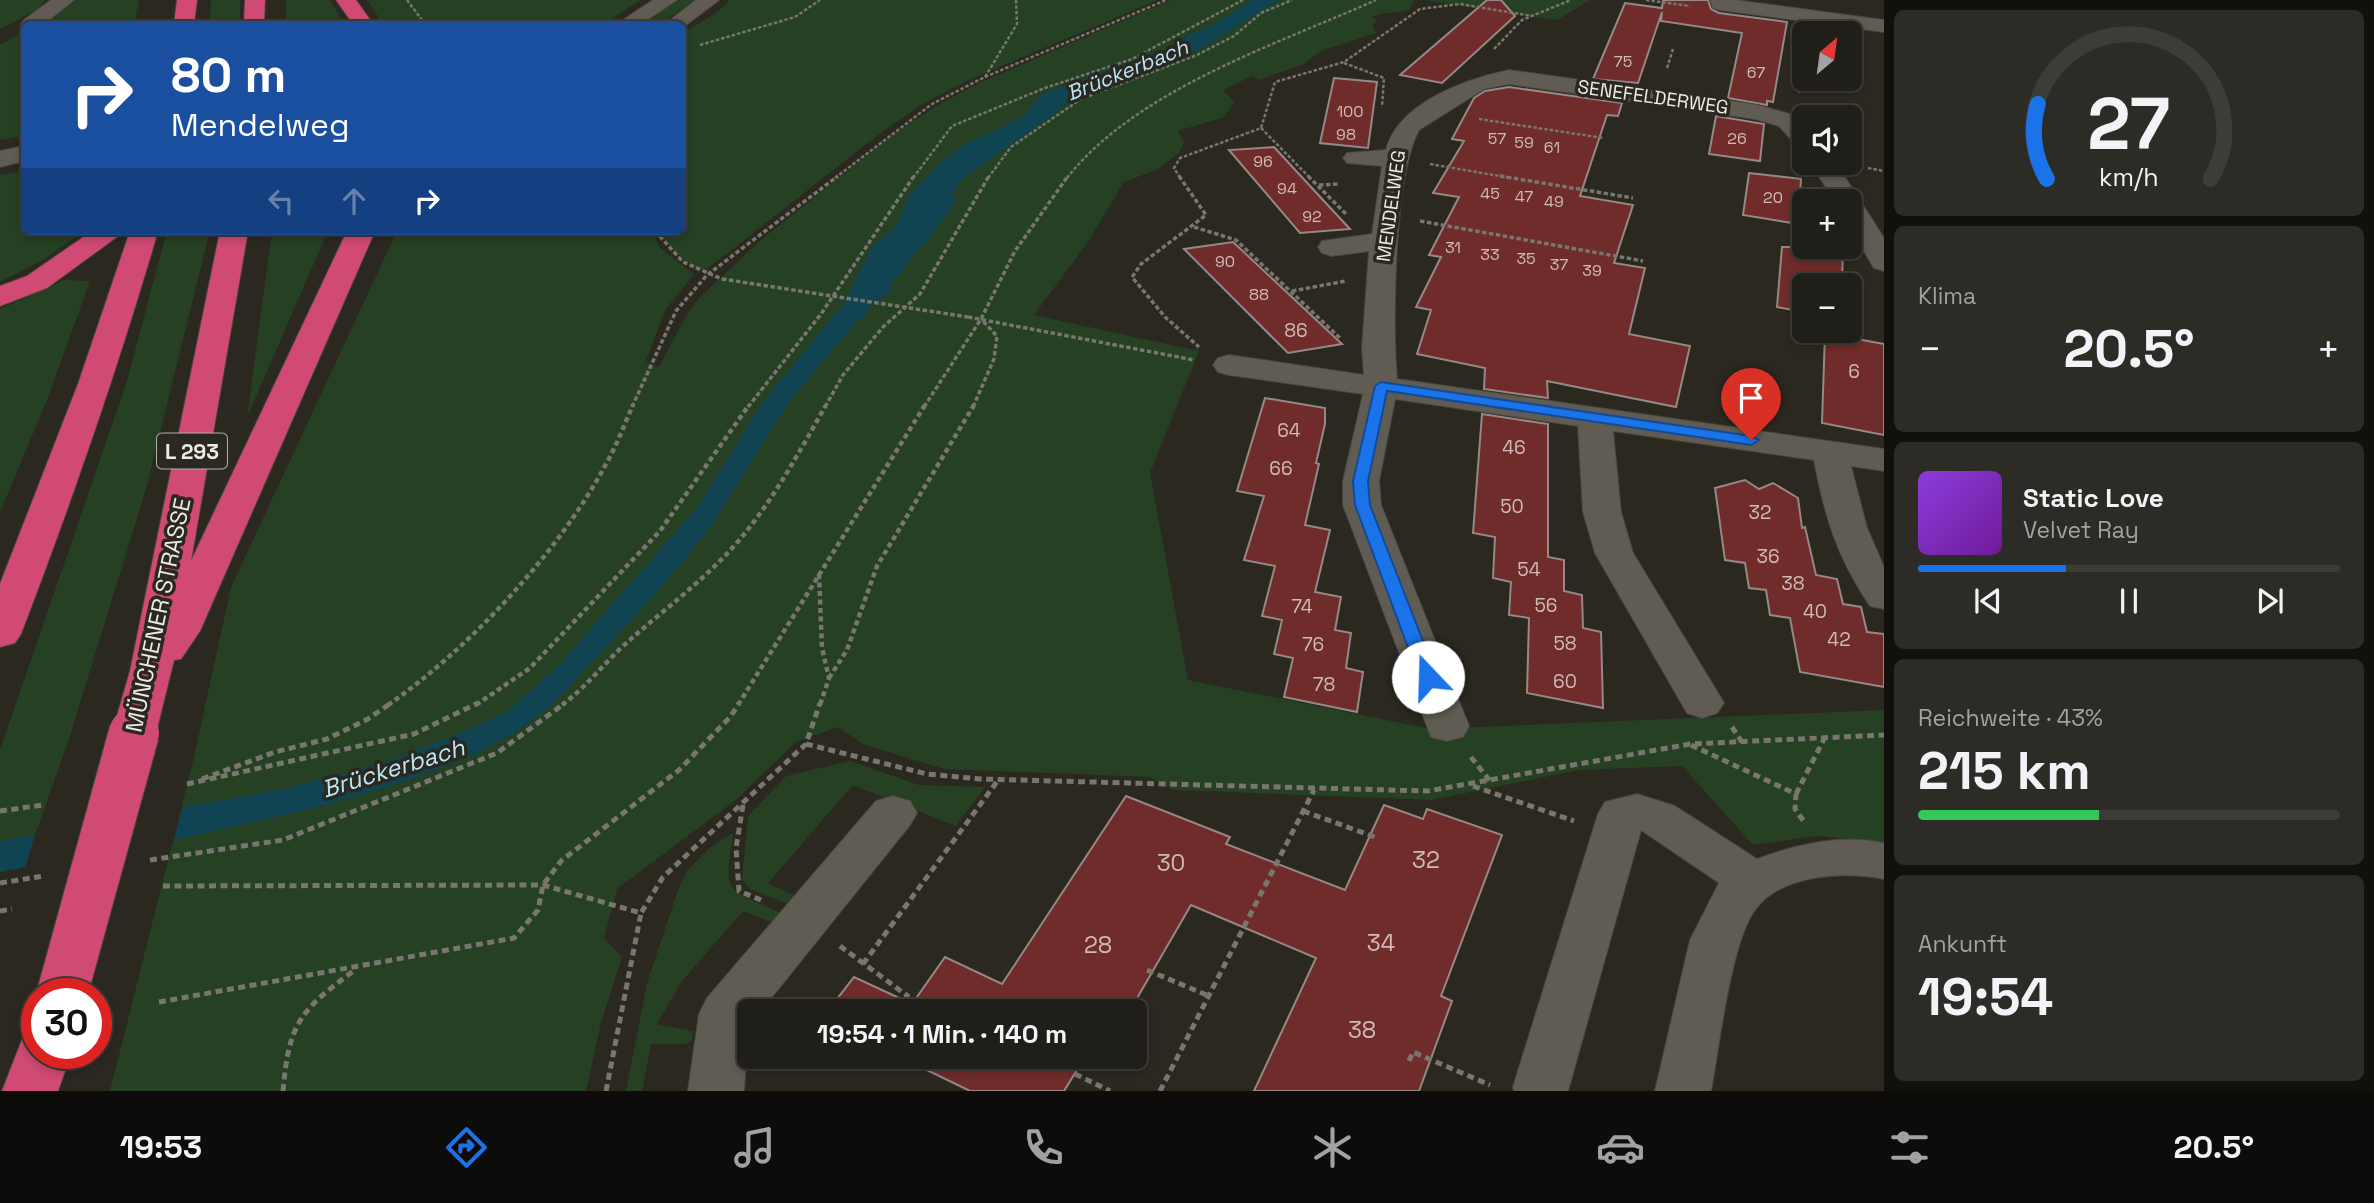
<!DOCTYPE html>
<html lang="de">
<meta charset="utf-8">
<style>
body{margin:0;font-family:"Space Grotesk",sans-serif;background:#2d2b25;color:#f1f3f6;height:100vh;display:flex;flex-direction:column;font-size:26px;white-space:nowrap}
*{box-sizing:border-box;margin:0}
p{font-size:23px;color:#a2a2a2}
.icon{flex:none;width:38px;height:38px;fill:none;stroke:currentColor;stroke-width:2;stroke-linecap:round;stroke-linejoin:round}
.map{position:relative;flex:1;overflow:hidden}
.panel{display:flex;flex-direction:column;gap:10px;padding:10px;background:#12100d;width:490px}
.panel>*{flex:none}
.banner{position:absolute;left:21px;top:21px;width:665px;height:214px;border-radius:10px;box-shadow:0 4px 10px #0003,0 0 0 2px #3d3c37;background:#1a4fa0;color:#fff;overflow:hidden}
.needle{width:46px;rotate:29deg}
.buttons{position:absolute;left:1792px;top:21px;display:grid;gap:14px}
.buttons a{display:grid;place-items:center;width:70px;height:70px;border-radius:10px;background:#201e18;box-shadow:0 4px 10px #0003,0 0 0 2px #3d3c37;font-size:35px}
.speed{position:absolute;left:21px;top:978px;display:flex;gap:14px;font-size:35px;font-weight:700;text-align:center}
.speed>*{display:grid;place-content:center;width:91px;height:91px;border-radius:50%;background:#201e18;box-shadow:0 4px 10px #0003,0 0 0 2px #3d3c37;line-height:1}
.speed .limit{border:10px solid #d22;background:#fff;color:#111}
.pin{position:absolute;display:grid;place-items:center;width:60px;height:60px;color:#fff;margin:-72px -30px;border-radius:50% 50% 50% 0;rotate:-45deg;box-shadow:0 0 7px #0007}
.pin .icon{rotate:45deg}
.me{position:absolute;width:77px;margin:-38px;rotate:339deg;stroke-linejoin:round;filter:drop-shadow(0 0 5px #0008)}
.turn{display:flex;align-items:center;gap:24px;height:147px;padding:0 35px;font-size:32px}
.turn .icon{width:91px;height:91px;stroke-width:2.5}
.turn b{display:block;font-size:49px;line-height:60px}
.lanes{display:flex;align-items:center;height:66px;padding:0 35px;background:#0003;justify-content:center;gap:35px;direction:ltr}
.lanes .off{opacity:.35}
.big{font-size:52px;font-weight:700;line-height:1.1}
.panel .widget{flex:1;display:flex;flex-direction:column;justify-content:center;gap:10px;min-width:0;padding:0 24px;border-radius:10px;background:#2d2b25}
.panel .dial{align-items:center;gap:0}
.dial svg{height:182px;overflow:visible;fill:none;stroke:#3d3c37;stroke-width:7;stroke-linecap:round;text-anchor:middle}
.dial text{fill:#f1f3f6;stroke:none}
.song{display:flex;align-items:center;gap:21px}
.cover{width:84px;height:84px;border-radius:10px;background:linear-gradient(135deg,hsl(270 70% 55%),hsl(280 70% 35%))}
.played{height:7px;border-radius:4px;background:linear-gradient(90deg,#1a73e8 35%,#3d3c37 35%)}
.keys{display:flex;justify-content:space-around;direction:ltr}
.heat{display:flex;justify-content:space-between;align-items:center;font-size:38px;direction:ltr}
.charge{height:10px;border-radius:5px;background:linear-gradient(90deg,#34c759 43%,#3d3c37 0)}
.trip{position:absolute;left:737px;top:999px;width:410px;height:70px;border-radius:10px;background:#201e18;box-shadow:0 4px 10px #0003,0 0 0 2px #3d3c37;font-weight:700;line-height:70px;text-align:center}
.tabs{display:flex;height:112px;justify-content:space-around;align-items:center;background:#0d0c0a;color:#a2a2a2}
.tabs .icon{width:49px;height:49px}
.tabs .active{color:#1a73e8}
.tabs b{font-size:32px;color:#f1f3f6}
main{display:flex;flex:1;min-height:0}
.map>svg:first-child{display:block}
</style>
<main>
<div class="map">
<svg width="1884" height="1091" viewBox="0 0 1884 1091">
<rect width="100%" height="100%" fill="#2b2820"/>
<g fill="#254022">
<path d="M0,0H45L37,10L0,29Z"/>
<path d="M75,0H139L134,24H37Z"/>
<path d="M211,0H240V24H210Z"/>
<path d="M286,0H330L344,24H286Z"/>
<path d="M367,0H641L603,24H383Z"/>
<path d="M679,0H695L660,24H641Z"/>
<path d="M730,0H1158L969,80L924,103L882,132L707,269H696L670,248L658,231H682L683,33L716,13Z"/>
<path d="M1171,0H1414L1409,10C1396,14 1384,11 1372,17L1377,20L1373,25L1376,33L1321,51L1304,64L1259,80L1252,76L1223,90L1235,102L1224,117L1178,131L1184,142L1179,153L1156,170L1124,182L1088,242L1034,315L1199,351L1150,473L1188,680L1431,729L1884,710V842L1816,836L1753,845L1682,766L1580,770L1431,800L1174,790L1149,777L944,769L865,745L838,727L796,742L736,800L617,889L604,938L622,957L601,1023L586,1091H110L193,761L231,587L397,231H651L661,249L694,274L665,310L646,361L659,367L687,314L698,299L763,238L894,134L936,106L979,83Z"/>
<path d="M1424,0H1590L1557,20Z"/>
<path d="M24,31V136L0,140V45Z"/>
<path d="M24,171V231H84L45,259L0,282V175Z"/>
<path d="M167,231H210L146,489L68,742L35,835L0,841V750L126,384Z"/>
<path d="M272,231H328L247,417Z"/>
<path d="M64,280L90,281L47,400L0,512V309Z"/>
<path d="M850,761L919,785L985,787L956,826L853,785L768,883L793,895L795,899L788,904L750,889L742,880L748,816L786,776Z"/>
<path d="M733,833C725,896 722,886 779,912L780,917L771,922L743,911L682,981L657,1024L693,1031L692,1040L686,1044H651L642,1091H626L647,983L678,890L687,871L708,849Z"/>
</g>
<path fill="#104453" d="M1251,0H1279L1197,51L1074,97L1045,121L966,176L951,193L957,200C947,214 937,226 928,241C925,246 919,248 916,252C907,264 901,275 889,286L892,290L870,306L866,315L857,321L789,402L709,529L660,589L552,705L516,732L476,754L406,781L319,807L174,840L0,872V841L288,788L379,764L454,736L508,711L559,665L699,505L763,402L845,302L872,247L896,227L909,196L941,162L965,144L1023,117L1042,94L1171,47L1189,34L1212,26Z"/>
<path fill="#2b2820" d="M183,803L173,844L24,872L36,831Z"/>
<g fill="#702c2a" stroke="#958887" stroke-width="2">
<path d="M1487,0H1501L1515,16L1442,83L1400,75Z"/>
<path d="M1663,0H1708L1711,9L1719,13L1787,22L1773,102L1767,101V105L1728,98L1742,33L1661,21L1662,12L1638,83L1593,79L1625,3L1662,8Z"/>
<path d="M1334,78L1377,82L1368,148L1320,143Z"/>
<path d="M1509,87L1622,103L1618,116L1607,115L1580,196L1633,205L1614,263L1645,268L1629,334L1690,346L1676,407L1547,381L1548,398L1484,389L1485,368L1417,354L1431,310L1416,307L1441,257L1429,255L1459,197L1433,193L1464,141L1452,139L1474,98L1485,91Z"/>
<path d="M1716,116L1764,124L1760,161L1709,154Z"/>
<path d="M1274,147L1323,200L1350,229L1300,233L1229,150Z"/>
<path d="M1749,173L1801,179L1798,224L1743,215Z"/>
<path d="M1233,242L1342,344L1288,353L1184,249Z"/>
<path d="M1782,247H1843L1842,285H1804V312L1777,307Z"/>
<path d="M1825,333L1884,344V435L1822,423Z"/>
<path d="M1265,398L1325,408V424L1316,463L1319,464L1305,525L1330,530L1315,592L1341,597L1335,630L1351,633L1346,668L1363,672L1357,712L1284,697L1293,658L1274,654L1282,620L1262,616L1275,566L1244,560L1264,496L1237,491Z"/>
<path d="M1482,414L1548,424V557L1564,560V591L1582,595L1583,628L1601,632L1603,708L1527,693L1529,618L1509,615L1511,582L1493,578L1495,537L1473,533Z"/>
<path d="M1745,480L1759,489L1773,483L1798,498L1802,528L1805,527L1816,575L1837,579L1843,604L1861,607L1867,632L1884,634V687L1800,672L1790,618L1770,615L1766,590L1749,588L1745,563L1725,560L1715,488Z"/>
<path d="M1126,796L1230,837L1226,844L1345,890L1384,805L1423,819L1427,809L1502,835L1441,996L1452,1001L1419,1091H1254L1316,958L1191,905L1129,1012H827L854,977L912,1004L945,957L1002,984Z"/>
<path d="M900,1057H1085L1064,1091H970Z"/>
</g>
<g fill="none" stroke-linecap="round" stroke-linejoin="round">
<defs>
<g id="minor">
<path d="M51,0H74L44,24H24V28L21,24L24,20Z"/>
<path d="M653,0H677L641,24H617Z"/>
<path d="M696,0H719L682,28V24H665Z"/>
<path d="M1710,0H1735L1884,20V32L1720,10L1713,8Z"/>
<path d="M1509,70L1758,105L1797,116L1804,124V146L1795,144L1779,126L1755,119L1509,84L1484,89L1419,130C1394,176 1392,325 1397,379L1884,449V471L1851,466L1867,528L1884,567V609L1870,606C1837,557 1825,518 1814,460L1613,431L1621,512L1633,553L1724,703L1717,713L1702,718L1687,713L1595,553L1583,512L1578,426L1395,399L1379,481L1381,505L1469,726L1463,737L1447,741L1431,737L1343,505V481L1363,394L1229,375L1218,372L1213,365L1218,358L1229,355L1364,375L1362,348L1369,251L1332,256L1322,253L1318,247L1322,241L1372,234L1382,166L1347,163L1343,158L1347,153L1386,150C1398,103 1466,79 1509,70Z"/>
<path d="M24,146V161L0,167V151Z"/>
<path d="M1810,163H1836L1884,238V271L1874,268L1850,228V201H1835Z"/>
<path d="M1637,794L1675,806L1757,859C1798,844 1841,834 1884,843V879C1844,871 1781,874 1755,910C1731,942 1719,1048 1711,1091H1655L1690,940L1719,883L1641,830L1568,1091H1514L1513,1087L1598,814L1605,802Z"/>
<path d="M893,796L910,801L917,813L910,825L760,1012H749L744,1091H688L699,1014L707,998L876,801Z"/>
</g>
<g id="highway">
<path d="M177,0H197L194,24H174Z"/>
<path d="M245,0H265L264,24H244Z"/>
<path d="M336,0H356L373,24H353Z"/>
<path d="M92,231H125L47,288L0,306V286L27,276Z"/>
<path d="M130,231H158C118,368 72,501 21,634L15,643L0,647V584L78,384Z"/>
<path d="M220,231H248L191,561L347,231H375L200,631L181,659L174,660L156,733L150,744L134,748L118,744L112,733L130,671Z"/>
<path d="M37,1033V1054H71L58,1091H2L23,1037Z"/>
</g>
</defs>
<use href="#minor" stroke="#48453e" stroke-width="2"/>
<use href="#highway" stroke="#48453e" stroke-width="2"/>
<g stroke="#78766f" stroke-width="2.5" stroke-dasharray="3.5 2" stroke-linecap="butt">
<path d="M407,0L425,24"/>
<path d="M1646,0L1690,6"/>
<path d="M700,45L795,17L820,0"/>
<path d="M1494,49L1522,20L1571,0"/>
<path d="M1344,63L1384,78L1382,107"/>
<path d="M1667,68L1673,49"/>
<path d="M985,77L1017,24L1016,0"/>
<path d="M1799,93L1804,45"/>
<path d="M1479,119L1603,138"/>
<path d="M1261,128L1310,178"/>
<path d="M1430,164L1511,178"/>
<path d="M1868,168L1884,171"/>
<path d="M835,178L932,104L985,77L1166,0"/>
<path d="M913,178L952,126L1045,88L1132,59L1243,0"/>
<path d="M988,178L1011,147L1081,99L1197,55L1234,36L1261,13L1292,0"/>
<path d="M1067,178C1136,90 1275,45 1376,0"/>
<path d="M1180,178L1174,168L1180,158L1261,128L1275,82L1344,62L1420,9L1460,4L1532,16"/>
</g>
<g stroke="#78766f" stroke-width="3.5" stroke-dasharray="4.5 2.5" stroke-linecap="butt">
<path d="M1179,176L1206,215L1141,264L1132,277L1165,317L1199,347"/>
<path d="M1308,176L1347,215"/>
<path d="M1500,176L1633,198"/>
<path d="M1319,185L1338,184"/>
<path d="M1420,221L1643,261"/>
<path d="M1194,227L1236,240L1340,338"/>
<path d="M655,231L683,262L722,279"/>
<path d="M1292,291L1346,281"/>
<path d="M968,317L1194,360"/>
<path d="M632,407L676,311L707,275L838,176"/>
<path d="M748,407L821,314L914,176"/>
<path d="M825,407L843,375L883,327L920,294L989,176"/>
<path d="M924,407L981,319L1015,251L1068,176"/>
<path d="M973,407L994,359L997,336L981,319"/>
</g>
<g stroke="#78766f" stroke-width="4.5" stroke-dasharray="5 3.5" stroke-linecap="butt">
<path d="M819,574L822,648L829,678L820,705"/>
<path d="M829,678L847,650L877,566L974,405"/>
<path d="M388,705C470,648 559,552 606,464C617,445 624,425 633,405"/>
<path d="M476,705L530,668L660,531L749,405"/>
<path d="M562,705C588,686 607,659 632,638C671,604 717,570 749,528C779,490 802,447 826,405"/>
<path d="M738,705L925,405"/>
</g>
<g stroke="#78766f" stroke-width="5" stroke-dasharray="7 4.5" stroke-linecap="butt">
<path d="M1732,727L1742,742"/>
<path d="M806,744L927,774L980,779L1428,791L1690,744L1884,735"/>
<path d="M1691,745L1796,794L1795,809L1805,823"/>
<path d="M1471,757L1490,781"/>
<path d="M202,779L275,752L327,739L368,719L391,703"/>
<path d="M187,784L414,734L478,703"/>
<path d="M1473,786L1574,821"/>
<path d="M1796,794L1824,739"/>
<path d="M743,805L736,848L739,891L761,900"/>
<path d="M0,811L43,805"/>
<path d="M1303,811L1375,837"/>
<path d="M150,860L283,840L497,753L565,703"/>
<path d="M0,883L44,876"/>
<path d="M163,886L543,885L641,913L663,877L806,744L820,703"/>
<path d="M0,911L12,909"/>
<path d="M840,946L909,997"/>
<path d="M863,964L999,779"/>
<path d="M1147,970L1209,996"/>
<path d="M159,1002L514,938L538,910L543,885L561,861L679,770L731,716L739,703"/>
<path d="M1409,1061L1413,1052L1490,1085"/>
<path d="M1075,1074L1110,1091"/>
<path d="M283,1091C289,1021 301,1010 356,969"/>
<path d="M606,1091L641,913"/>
<path d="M1160,1091L1314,790"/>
</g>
<use href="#minor" fill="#605c53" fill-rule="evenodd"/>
<use href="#highway" fill="#d04a74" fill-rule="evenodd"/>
<defs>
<path id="highway-bridge" d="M62,994L134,733"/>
</defs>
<use href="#highway-bridge" stroke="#48453e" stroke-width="52" stroke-linecap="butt"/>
<path stroke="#78766f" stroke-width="3.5" stroke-dasharray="4.5 2.5" stroke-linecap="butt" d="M722,279L968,317"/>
<use href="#highway-bridge" stroke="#d04a74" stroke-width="50"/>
</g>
<path fill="#1a73e8" stroke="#114b97" stroke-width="2" d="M1381,382L1751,436L1759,440L1751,445L1387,391L1368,481L1370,505L1437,677L1428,683L1419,677L1355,505L1353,481L1375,386Z"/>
<g text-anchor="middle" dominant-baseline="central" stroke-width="7" stroke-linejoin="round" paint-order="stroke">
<g font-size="16" fill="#cebbb7">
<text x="1623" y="61">75</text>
<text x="1756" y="72">67</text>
<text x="1350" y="111">100</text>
<text x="1346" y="134">98</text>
<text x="1497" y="138">57</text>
<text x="1737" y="138">26</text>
<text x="1524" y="142">59</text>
<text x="1552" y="147">61</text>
<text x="1263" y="161">96</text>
<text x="1287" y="188">94</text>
<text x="1490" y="193">45</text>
<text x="1524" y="196">47</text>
<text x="1773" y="197">20</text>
<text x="1554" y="201">49</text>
<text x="1312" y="216">92</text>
<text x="1453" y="247">31</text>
<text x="1490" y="254">33</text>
<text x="1526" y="258">35</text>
<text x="1225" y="261">90</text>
<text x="1559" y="264">37</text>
<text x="1592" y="270">39</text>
<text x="1259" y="294">88</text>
</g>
<g font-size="19" fill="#edebe6" stroke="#2b2820">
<text transform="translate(1653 97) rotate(8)">SENEFELDERWEG</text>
<text transform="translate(1391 206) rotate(-82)">MENDELWEG</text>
</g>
<g font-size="19" fill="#cebbb7">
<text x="1296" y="330">86</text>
<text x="1854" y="371">6</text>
<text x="1289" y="430">64</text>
<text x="1514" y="447">46</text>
<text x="1281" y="468">66</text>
<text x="1512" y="506">50</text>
<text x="1760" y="512">32</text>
<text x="1768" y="556">36</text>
<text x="1529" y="569">54</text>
<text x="1793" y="583">38</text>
<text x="1546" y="605">56</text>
<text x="1302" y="606">74</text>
<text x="1815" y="611">40</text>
<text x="1839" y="639">42</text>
<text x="1565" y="643">58</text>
<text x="1313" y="644">76</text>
<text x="1565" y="681">60</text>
<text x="1324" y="684">78</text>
</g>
<g font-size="21" font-style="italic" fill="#bae6f6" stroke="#2b2820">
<text transform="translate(1127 70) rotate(-22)">Brückerbach</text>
</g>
<rect fill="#2b2820" stroke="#b3b0ab" stroke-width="2" x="157" y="433.5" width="70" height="35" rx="5"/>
<g font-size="21" font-weight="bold" fill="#edebe6">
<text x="192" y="451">L 293</text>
</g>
<g font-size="23" fill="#edebe6" stroke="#2b2820">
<text transform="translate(158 615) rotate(-78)">MÜNCHENER STRASSE</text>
</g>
<g font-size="23" fill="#cebbb7">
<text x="1426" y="860">32</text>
<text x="1171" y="863">30</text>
<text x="1381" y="943">34</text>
<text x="1098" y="945">28</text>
<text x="1362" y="1030">38</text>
</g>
<g font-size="24" font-style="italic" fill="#bae6f6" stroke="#2b2820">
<text transform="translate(393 768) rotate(-17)">Brückerbach</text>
</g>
</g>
</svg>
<div class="buttons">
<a><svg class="needle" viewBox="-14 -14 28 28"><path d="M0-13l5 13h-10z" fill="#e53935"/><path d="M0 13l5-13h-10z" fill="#a2a2a2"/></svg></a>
<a><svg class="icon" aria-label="sound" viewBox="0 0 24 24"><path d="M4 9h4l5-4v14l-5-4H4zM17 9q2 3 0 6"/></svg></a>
<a>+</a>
<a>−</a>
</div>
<div class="speed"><div class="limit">30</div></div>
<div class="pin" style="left:1751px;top:440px;background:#d93025"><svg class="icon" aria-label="arrive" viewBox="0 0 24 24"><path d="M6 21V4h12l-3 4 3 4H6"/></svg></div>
<svg class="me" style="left:1428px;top:677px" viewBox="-20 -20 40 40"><circle r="19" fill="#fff"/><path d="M0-13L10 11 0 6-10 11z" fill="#1a73e8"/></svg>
<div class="trip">19:54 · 1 Min. · 140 m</div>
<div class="banner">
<div class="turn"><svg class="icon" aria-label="right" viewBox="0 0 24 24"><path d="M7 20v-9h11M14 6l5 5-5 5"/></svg><div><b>80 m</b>Mendelweg</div></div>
<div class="lanes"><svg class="icon off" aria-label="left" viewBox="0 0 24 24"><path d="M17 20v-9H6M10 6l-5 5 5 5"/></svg><svg class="icon off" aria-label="ahead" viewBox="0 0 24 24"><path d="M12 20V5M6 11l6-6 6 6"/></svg><svg class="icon" aria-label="right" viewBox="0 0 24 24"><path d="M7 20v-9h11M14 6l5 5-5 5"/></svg></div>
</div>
</div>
<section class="panel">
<div class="widget dial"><svg viewBox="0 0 100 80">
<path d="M14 69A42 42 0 1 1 86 69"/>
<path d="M14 69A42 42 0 0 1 10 36" stroke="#1a73e8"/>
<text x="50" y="56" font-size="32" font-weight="700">27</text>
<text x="50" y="72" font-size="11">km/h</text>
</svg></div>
<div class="widget"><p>Klima</p>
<div class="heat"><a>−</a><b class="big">20.5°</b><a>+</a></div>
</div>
<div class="widget">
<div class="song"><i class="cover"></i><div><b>Static Love</b><p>Velvet Ray</p></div></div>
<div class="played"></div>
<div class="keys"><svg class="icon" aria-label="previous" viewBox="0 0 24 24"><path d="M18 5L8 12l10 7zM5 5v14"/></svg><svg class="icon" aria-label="pause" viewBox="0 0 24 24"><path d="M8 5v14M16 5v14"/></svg><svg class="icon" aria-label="next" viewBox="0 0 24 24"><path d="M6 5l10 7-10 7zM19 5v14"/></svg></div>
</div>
<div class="widget"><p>Reichweite · 43%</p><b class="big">215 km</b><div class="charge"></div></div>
<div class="widget"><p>Ankunft</p><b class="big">19:54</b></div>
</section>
</main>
<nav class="tabs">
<b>19:53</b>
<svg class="icon active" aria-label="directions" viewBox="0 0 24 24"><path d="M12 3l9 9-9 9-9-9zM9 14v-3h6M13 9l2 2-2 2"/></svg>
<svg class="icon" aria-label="music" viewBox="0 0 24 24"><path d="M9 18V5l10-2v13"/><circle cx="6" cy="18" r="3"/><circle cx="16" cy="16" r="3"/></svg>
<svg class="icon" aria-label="phone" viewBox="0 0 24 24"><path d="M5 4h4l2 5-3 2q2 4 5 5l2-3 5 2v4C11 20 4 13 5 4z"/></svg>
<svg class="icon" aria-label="climate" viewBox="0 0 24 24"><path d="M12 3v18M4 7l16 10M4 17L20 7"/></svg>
<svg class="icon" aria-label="car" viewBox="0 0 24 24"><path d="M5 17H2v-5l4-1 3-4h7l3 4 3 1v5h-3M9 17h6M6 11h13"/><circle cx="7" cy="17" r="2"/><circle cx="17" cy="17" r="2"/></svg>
<svg class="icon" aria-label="filters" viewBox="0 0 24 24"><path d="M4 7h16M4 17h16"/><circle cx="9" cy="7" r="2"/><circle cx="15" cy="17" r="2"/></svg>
<b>20.5°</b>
</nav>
